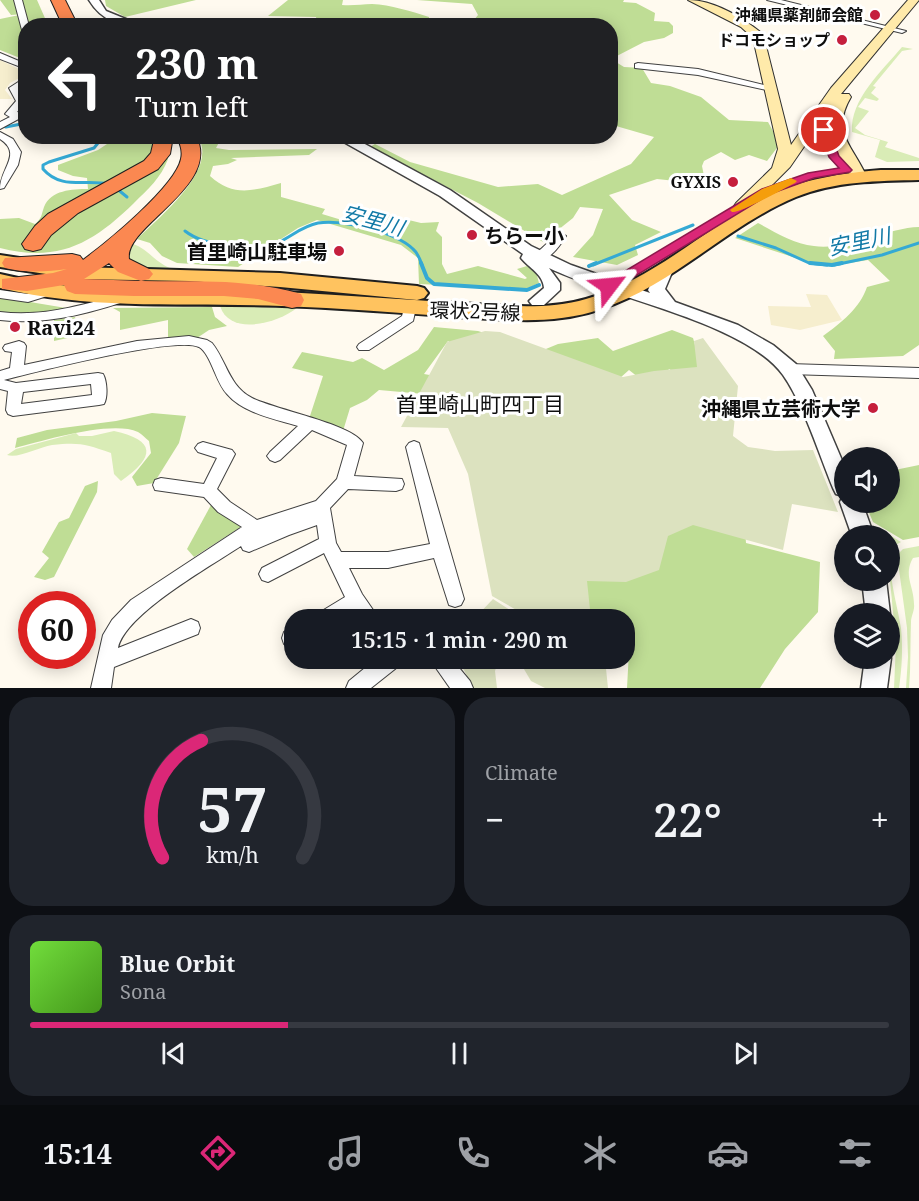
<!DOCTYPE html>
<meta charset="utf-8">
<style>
body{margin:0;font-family:"Noto Serif","Noto Sans JP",serif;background:#20242c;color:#f1f3f6;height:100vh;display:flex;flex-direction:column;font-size:22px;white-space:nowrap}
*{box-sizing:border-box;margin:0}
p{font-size:20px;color:#9ea1a6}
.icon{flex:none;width:33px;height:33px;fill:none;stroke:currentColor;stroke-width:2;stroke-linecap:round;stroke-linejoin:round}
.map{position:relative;height:688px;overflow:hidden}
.sheet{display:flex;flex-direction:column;gap:9px;padding:9px;background:#0d0f14;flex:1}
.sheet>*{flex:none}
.hud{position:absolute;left:18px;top:18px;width:600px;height:126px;border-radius:24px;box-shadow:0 3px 15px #0003;background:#202124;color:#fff;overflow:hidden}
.controls{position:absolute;left:834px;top:447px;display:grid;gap:12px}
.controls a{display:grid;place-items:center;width:66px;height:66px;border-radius:50%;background:#171b24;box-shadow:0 3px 15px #0003;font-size:30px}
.speed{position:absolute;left:18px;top:591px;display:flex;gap:12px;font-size:30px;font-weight:700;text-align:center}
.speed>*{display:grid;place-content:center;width:78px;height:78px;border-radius:50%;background:#171b24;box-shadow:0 3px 15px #0003;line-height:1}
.speed .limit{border:9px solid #d22;background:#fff;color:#111}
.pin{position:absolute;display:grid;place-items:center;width:51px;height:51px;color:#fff;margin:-26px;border:3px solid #fff;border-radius:50%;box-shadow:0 2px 6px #0007}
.me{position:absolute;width:66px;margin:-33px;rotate:61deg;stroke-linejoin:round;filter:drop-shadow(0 0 4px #0008)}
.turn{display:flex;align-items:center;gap:21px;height:126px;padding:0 18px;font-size:27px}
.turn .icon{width:78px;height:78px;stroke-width:2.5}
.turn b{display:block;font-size:42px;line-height:51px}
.big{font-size:45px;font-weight:600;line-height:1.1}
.sheet .tile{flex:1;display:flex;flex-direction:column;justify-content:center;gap:9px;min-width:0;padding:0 21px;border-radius:24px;background:#20242c}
.sheet .dial{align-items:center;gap:0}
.dial svg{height:156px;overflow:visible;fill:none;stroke:#363941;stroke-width:7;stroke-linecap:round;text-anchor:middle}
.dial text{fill:#f1f3f6;stroke:none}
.song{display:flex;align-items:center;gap:18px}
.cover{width:72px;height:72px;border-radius:9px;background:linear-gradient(135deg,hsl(100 70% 55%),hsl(100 70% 35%))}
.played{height:6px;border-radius:3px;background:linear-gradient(90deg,#db2777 30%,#363941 30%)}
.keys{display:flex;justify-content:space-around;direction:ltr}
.heat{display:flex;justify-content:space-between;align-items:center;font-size:33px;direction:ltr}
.sheet .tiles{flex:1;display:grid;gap:9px;grid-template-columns:1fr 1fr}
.tile:last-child{grid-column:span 2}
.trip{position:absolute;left:284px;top:609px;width:351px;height:60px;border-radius:24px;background:#171b24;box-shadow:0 3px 15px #0003;font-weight:600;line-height:60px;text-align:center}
.tab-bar{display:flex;height:96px;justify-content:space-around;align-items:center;background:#090b0e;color:#9ea1a6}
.tab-bar .icon{width:42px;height:42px}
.tab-bar .current{color:#db2777}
.tab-bar b{font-size:27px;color:#f1f3f6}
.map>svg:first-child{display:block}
</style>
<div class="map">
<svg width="919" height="688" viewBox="0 0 919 688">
<rect width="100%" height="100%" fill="#fffaef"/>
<g fill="#f6eece">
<path d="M0,60L23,71L25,75L10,83L5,90L12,99H0Z"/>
<path d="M806,294L827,295L842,320L800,330L771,325L768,306L811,307Z"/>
</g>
<g fill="#d9ecb6">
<path d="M902,47L913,49L902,51L873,86L876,87L871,93L879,99L877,101L865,98L858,107L869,111L855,128L865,135L888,142L885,147L919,158V161L887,162L875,157L880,140L852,132C850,99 882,71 902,47Z"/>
<path d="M129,243C146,246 154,262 170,268H146L126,259Z"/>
<path d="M220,306L297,308C278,323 230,337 220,306Z"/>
<path d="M114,431C156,440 156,457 121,481L114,474L111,453C86,444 79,442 52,445C39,447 18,459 7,455L16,449L76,433L79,436H92Z"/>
<path d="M875,526L901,542L894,546C884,564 898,606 901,628C903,648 902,668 899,688H894L896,644L890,580V536L878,535Z"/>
<path d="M919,546V557L913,558C903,575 914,586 914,604C915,610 911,616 911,622C910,644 911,666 909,688H906L908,657L907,628L897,555L903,549Z"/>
</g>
<g fill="#bfdd95">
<path d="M0,0H37L48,25L26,26L25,60L0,50V19L24,14L11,15Z"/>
<path d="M105,0H196L125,17L106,6Z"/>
<path d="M288,0H343L342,5C353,6 362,4 372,4C391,5 410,11 429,17V25H318L316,17L268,16Z"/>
<path d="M417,0H624L623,2L636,3L655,13L654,21L669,22L673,26V33L664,38L644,42L611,59L624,67L642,68L651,83L670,86L701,97L729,120L768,122L780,144L767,161L749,155L735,160L721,152L704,161L702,166L704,176L685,182L657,179L609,195L632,220L661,232L635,245L638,255L617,265L573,257L593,235L603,209L580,207L573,218L543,242L478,203L370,147L375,144L410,162L498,187L538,184L562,195L631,164L654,137L616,126L611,121L610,26L470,25L478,15L472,4Z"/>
<path d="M109,137H159L168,159C161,178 148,189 134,203C93,243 59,263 0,248V219L19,218L35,224C42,218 41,216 44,207C51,190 72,189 88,189L87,178L73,176L58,170V165L98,150L110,142Z"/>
<path d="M198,137H222L216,148L229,150L317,149L309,155L231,158L237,160L228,164L213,166L210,176C233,197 253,191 281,183V197L325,209L322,214L378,231L383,228L380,223L388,215L421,223L439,222L436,231L442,237V264L447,274L478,266L525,279L527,278L517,269L527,266L536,272L539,283L526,289L419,284L418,258L401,245L317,220L298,228L238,267L177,263L162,256L150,243L137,239C158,218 219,170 198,137Z"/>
<path d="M758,223C775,232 794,244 814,246C845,251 886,228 919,227V345L903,356L834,359L835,351L823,336C841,323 860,308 867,287L890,281L868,260L831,266L817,265L735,238Z"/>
<path d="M0,297L72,309L44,314L0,315Z"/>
<path d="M212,307L215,317L227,326L209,330L197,338L168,339V320L120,330V312L113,308Z"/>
<path d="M75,317L81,335L54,341V320Z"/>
<path d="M434,327L478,331L541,351L558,344L598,338L613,351L672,330L693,338L704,376L673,382L670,369L643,381L629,370L611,386L600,413L606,438L619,471L640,487L648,481L664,486L662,507L685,511L687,488L746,485L742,499L731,503L744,517L746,543L820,562L818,612L785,649L760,688H627L629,651L624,647V620L521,619L529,604L500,594L488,544L543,554L556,535L591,527L638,540V512C611,491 601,470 587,440L568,450L555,439L575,429L581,401L570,387L500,392L506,378L505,356H467L448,341L424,374L486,385L491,400L379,390L367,400L350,408L343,431L309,419L323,376L292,368L302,352L353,362L362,358L384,370L418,350Z"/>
<path d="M152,413L186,416L179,443L154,483L137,486L132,477L151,453L149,441C146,439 142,434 138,432C111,420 43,441 15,448L17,438L47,430L116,421Z"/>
<path d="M919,465V537L903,540L873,522L865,503L890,502V471Z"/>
<path d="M98,481L97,492L54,577L45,580L34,577L49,558L42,552L59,522L69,518L85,486Z"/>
<path d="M211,505L244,525L194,557L187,549Z"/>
</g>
<g fill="#dce2bf">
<path d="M485,331L500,332L623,377L654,371L697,367L694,341L703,338L738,386L733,436L748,447L775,451L813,450L838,512L792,504L783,550L693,525L668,536L659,570L626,582L587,581L591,619H517L520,612L492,596L468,474L448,428L401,427L447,342Z"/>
<path d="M493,599L513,612L509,619H474Z"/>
<path d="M458,658L499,659L495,671L497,688H473Z"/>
<path d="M518,659H605L608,688H545L531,681Z"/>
</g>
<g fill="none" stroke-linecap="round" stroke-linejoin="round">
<g stroke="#34a9d4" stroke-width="3">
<path d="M0,125L6,127L26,123"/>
<path d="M98,136V143L94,148L49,162L43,165V169C61,190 85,179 109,184"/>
<path d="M116,188L127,197"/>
<path d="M185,231C204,246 255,253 277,243C291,237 302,226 318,223C341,219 396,232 413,249C418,253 420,259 422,265"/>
<path d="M738,236L776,248L809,263L827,265"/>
<path d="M593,265L693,225"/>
<path d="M834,265L882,255L919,243"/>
</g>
<g stroke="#34a9d4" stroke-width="4">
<path d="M421,263L427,278L434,284L527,290L539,285"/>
<path d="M810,263L832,265L842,263"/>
<path d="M589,266L596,263"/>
</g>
<defs>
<g id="minor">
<path d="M14,0H22L29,26H26V32L22,30Z"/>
<path d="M767,0H781L906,31L902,33Z"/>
<path d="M0,53L26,64V69L0,59Z"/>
<path d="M638,63L698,69L776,88L771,91L698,75L635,68V64Z"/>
<path d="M26,77V84L19,89L26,101L17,112L24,113L26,115L0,129V122L10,117L5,114L16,101L9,88Z"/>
<path d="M0,132L13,139L21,152L18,165L4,188L0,189C0,168 23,154 0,139Z"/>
<path d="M560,233L566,236C559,247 549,262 535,260L533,257C541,248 549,243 556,234Z"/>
<path d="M53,286L59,290L57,293L28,302L0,298V290L28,294Z"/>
<path d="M119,295L123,296L125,299L123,302C83,315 43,325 0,320V312C42,317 79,306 119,295Z"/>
<path d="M410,304L416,308L413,321L369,350H359L357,347L359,344L402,316L405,305Z"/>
<path d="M189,336L207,340L212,343C227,362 229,386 252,398C276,410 352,424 363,443L354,476L402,479L404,484L402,489L396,491L348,489L330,508L336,543L341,552H388L430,544L406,447L409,443L414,441L419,443L464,599L461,605L455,607L449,605L434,558L388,568H349L362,594L380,620H360L354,611L340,620H314L317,614L345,597L324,553L268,582L262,580L259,574L262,568L319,539L317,525L289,535L249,552L243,550L241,546C211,566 125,614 118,648L191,619L198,622L200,628L198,634L114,667L111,688H91L103,635L112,620L131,600L242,527L218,512L204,497L155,490L153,485L155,480L161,478L204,484L217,458L198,452L195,448L198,444L203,442L232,450L235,454L217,489L230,502L257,520L316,501L337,479L347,445L312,430L280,460L275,462L270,460L267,456L270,452L298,426C275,419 243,413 227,394C216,383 211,354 199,347C176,336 35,372 4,380L16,383L98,373L103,374C107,381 108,397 104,404L99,405L13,416L8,414L6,410L8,391L0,389V371L10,368L12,352L5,351L3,348L5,345L19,341L24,343L26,346L24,365L137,341ZM91,384L92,395L21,404L23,392Z"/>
<path d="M789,364L919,368V378L789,374L782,369Z"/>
<path d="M294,627V646L291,647L284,644L282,638L284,632Z"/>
<path d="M377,658H402L400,665L371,688H346L349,681Z"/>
<path d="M429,658H451L470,681L473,688H450Z"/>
</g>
<g id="tertiary">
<path d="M89,0H99L106,11L143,26C119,26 102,21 89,0Z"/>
<path d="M333,136H350L450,190L531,246L571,265L650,293L648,290L659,266H671L673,270L665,289L675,302L738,325L773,345L796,364L812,390L844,465V502H862L874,536H852L840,502L843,496L836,494L833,488C819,454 804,405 783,375C745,322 610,298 549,268L560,283V290L544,305H532L529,301L544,288C543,274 529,268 521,258L523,254L440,196Z"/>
<path d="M862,580H886L890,614V615V614H866Z"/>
<path d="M890,655L891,658L887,688H861L865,658H890Z"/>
</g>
<path id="secondary" d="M688,0C714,0 743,18 763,34L791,145L831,88L908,0H919L841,94H849L851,97C831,131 851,144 865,173L863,179H853C839,156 821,134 832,106L790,167L748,209H736L734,206L736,203L772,168L778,149L753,38L741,27Z"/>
<g id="primary">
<path d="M881,170H919V180C878,181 835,181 796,197C726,226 674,285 601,309C556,325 506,320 459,317C400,313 341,308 282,306C184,302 96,311 0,288V274C98,298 185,288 284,292C342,295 400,299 458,303C500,305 545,311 586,299C653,280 705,228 766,197C802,179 842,173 881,170Z"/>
<path d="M0,255L79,267L280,273L417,286L424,288L428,293L424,298L417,300L280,287L189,281L79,279L0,267Z"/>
</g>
<g id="motorway">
<path d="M51,0H65L78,26H63Z"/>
<path d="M155,136H173L170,154L158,169L78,213L51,235L41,249L33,251L25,249L22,244L35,226L48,214L144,161L151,153Z"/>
<path d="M177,136H196C222,186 124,226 129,259L149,269L153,274L149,279L141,281C198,282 245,278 301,294L304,300L301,306L292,308L258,299L224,296H134L75,294L67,291L64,285L27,291L2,289V279L53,273L67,269C47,272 24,273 5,268L2,263L5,258L72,254L80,256L83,260C106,243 175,187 181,159C183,151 180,144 177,136ZM109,263L118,272L141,281L84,279Z"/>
</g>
</defs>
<use href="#minor" stroke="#414141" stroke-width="2"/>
<use href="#tertiary" stroke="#414141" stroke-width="3"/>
<use href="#secondary" stroke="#303030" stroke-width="2"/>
<use href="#primary" stroke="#1f1f1f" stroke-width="4"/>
<use href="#motorway" stroke="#1f1f1f" stroke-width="2"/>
<use href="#minor" fill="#fff" fill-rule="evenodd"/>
<use href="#tertiary" fill="#fff" fill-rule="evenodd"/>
<use href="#secondary" fill="#ffeaaa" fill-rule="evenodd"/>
<use href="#primary" fill="#ffc35f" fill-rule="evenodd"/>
<use href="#motorway" fill="#fb8851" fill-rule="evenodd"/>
</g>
<path fill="#db2777" stroke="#8e194d" stroke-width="1.5" d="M824,127L829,130L839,156L852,170L850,172L814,178L770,194L614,289H605L603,286L605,283L762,189L808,173L839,168L829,157L819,130Z"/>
<path fill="#f59e0b" d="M791,178L797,181L795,183C783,189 739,214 732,212L730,210L762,189Z"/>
<g fill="#c51f3d" stroke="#fff" stroke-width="2">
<circle cx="875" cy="15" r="6"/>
<circle cx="842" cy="40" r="6"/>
<circle cx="733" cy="182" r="6"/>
<circle cx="472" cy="235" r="6"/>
<circle cx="339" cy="251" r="6"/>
<circle cx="15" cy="327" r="6"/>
<circle cx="873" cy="408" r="6"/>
</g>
<g text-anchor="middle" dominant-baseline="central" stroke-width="6" stroke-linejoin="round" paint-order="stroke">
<g font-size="16" font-weight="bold" fill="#0e0e0e" stroke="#fff" text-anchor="end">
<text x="863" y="15">沖縄県薬剤師会館</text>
<text x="830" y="40">ドコモショップ</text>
<text x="721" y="182">GYXIS</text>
</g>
<g font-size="20" font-weight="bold" fill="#0e0e0e" stroke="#fff" text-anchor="start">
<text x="484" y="235">ちらー小</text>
<text x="327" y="251" text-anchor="end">首里崎山駐車場</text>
<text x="27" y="327">Ravi24</text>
<text x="861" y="408" text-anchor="end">沖縄県立芸術大学</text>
</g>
<g font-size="20" fill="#0e0e0e" stroke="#fff">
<text transform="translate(475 311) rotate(2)">環状2号線</text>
</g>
<g font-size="21" font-style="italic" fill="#1179a6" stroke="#fff">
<text transform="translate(373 220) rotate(15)">安里川</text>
<text transform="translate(859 241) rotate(-12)">安里川</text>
</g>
<g font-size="21" fill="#0e0e0e" stroke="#fff">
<text x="480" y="404">首里崎山町四丁目</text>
</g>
</g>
</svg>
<div class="controls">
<a><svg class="icon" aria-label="sound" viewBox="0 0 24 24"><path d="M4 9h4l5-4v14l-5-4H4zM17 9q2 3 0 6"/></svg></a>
<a><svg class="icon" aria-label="search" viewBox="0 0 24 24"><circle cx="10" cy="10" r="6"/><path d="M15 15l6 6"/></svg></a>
<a><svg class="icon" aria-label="layers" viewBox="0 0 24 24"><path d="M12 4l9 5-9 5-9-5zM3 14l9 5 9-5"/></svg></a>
</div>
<div class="speed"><div class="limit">60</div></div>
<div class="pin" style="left:824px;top:130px;background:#d93025"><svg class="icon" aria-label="arrive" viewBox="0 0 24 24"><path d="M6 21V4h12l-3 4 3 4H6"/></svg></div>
<svg class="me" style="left:609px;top:286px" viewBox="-20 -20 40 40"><path d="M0-17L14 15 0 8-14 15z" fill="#db2777" stroke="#fff" stroke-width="4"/></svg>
<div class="trip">15:15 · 1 min · 290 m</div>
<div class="hud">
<div class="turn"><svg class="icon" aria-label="left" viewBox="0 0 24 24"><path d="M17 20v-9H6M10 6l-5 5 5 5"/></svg><div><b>230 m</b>Turn left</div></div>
</div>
</div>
<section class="sheet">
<div class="tiles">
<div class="tile dial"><svg viewBox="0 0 100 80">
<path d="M14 69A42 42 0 1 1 86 69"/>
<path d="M14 69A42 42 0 0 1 34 9" stroke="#db2777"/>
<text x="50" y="56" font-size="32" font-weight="700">57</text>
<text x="50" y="72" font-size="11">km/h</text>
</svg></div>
<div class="tile"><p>Climate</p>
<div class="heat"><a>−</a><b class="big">22°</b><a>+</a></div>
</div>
<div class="tile">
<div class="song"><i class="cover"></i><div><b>Blue Orbit</b><p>Sona</p></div></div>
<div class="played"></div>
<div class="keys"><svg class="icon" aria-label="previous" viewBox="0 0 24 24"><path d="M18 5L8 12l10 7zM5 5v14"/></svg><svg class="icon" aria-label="pause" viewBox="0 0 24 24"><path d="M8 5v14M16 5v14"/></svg><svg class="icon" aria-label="next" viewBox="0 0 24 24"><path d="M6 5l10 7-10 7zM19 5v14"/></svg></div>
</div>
</div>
</section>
<nav class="tab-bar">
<b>15:14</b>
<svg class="icon current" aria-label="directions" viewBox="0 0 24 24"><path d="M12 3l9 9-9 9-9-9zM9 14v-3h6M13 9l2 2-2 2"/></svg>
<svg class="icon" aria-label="music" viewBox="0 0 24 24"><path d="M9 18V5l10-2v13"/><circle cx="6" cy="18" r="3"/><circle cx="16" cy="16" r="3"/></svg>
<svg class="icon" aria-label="phone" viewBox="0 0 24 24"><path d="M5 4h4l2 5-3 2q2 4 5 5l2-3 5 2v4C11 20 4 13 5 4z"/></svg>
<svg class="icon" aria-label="climate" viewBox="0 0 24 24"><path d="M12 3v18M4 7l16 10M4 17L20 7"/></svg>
<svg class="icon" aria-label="car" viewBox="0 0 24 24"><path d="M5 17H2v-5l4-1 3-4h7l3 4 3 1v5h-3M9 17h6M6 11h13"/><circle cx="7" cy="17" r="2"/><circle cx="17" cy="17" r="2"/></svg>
<svg class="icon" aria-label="filters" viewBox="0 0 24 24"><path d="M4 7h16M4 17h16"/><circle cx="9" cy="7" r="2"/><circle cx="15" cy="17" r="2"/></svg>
</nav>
